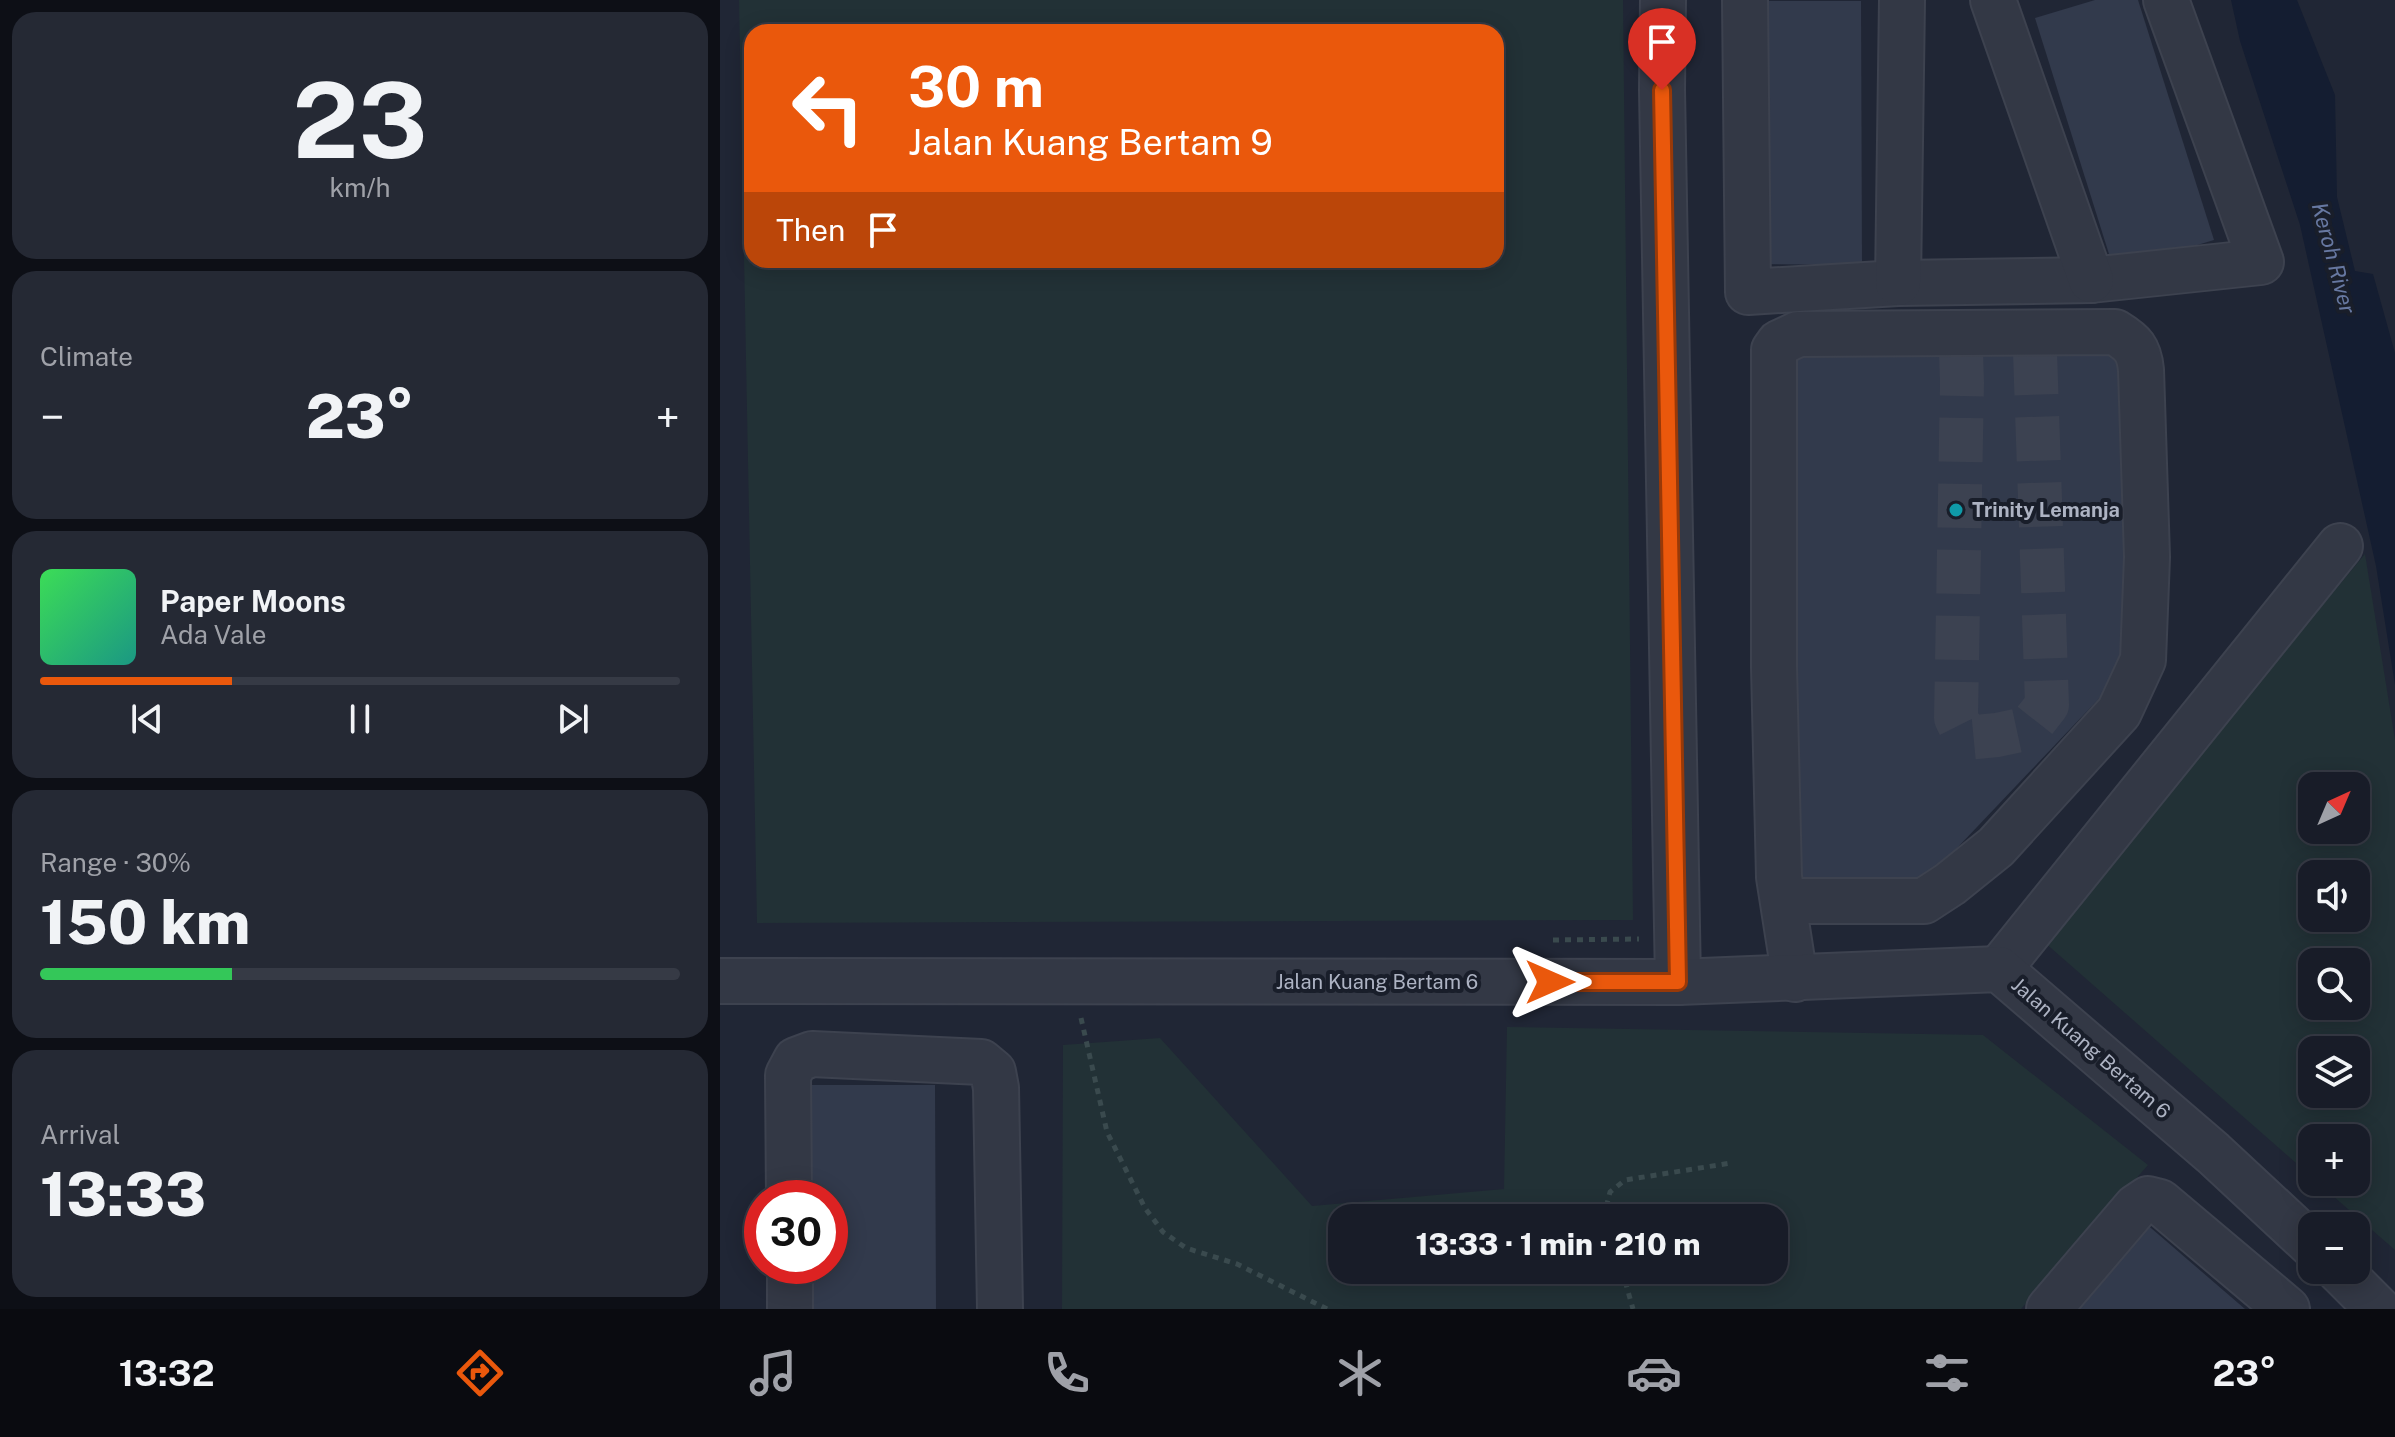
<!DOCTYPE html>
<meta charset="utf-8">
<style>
body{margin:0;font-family:"Public Sans",sans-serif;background:#252934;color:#f1f3f6;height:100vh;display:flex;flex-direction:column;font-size:30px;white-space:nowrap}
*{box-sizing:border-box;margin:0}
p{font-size:26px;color:#9fa1a8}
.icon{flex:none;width:44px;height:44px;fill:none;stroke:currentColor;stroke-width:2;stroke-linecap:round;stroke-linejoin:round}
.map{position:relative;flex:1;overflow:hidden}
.drawer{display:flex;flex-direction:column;gap:12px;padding:12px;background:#0d0f16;width:720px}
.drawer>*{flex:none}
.top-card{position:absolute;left:24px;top:24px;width:760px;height:244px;border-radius:24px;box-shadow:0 4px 20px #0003,0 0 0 2px #363a45;background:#ea580c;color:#fff;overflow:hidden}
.needle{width:52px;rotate:44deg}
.controls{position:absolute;left:1578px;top:772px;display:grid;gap:16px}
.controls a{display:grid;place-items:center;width:72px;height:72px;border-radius:16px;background:#181c28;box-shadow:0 4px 20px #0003,0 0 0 2px #363a45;font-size:40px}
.speed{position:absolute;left:24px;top:1180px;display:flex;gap:16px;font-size:40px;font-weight:700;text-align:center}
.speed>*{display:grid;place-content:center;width:104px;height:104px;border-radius:50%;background:#181c28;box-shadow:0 4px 20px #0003,0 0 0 2px #363a45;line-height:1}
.speed .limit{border:12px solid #d22;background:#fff;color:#111}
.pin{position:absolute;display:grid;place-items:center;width:68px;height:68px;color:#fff;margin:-82px -34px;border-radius:50% 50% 50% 0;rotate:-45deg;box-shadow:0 0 8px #0007}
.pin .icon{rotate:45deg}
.me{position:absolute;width:88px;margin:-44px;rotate:90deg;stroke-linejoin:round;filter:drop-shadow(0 0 6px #0008)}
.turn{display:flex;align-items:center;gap:28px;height:168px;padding:0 32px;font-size:36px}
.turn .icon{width:104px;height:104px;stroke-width:2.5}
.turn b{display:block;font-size:56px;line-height:68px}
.then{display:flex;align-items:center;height:76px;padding:0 32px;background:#0003;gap:16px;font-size:30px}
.big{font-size:60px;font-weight:800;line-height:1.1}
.drawer .card{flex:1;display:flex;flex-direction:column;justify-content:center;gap:12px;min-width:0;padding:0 28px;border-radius:24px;background:#252934}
.drawer .dial{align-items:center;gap:0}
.dial b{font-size:104px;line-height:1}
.song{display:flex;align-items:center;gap:24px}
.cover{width:96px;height:96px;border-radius:12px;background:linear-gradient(135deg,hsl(130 70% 55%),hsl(170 70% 35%))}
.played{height:8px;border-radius:4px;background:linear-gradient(90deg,#ea580c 30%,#363a45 30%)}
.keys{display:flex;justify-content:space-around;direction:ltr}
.heat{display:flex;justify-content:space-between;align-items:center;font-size:44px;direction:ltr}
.charge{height:12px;border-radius:6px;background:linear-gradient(90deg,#34c759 30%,#363a45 0)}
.trip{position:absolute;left:608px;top:1204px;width:460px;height:80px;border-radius:24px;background:#181c28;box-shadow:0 4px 20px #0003,0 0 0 2px #363a45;font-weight:800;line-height:80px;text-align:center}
.dock{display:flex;height:128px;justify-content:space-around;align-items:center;background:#0a0b10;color:#9fa1a8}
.dock .icon{width:56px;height:56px}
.dock .current{color:#ea580c}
.dock b{font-size:36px;color:#f1f3f6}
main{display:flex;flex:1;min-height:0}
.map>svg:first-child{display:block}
</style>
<main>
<section class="drawer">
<div class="card dial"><b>23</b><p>km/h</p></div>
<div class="card"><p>Climate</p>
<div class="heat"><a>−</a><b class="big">23°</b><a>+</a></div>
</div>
<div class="card">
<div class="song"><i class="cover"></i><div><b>Paper Moons</b><p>Ada Vale</p></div></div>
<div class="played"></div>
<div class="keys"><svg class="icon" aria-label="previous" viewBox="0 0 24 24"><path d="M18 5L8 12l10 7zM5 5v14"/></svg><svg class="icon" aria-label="pause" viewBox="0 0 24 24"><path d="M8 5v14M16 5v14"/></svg><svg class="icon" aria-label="next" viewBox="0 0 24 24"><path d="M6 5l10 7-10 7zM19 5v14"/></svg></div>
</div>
<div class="card"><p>Range · 30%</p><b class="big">150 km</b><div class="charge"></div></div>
<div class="card"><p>Arrival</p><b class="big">13:33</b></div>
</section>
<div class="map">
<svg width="1675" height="1309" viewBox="0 0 1675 1309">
<rect width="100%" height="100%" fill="#202635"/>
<g fill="#223136" fill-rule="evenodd">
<path d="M19,0H903L913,920L37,923ZM32,32H776V260H32Z"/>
<path d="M1645,554L1675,740V1250L1597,1182H1636V1138H1592V1177L1323,941ZM1592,786H1636V830H1592ZM1592,874H1636V918H1592ZM1592,962H1636V1006H1592ZM1592,1050H1636V1094H1592Z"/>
<path d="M787,1027L1263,1035L1428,1165L1301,1309H342L343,1045L440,1038L592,1206L784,1189ZM622,1218H1054V1270H622Z"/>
</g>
<path fill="#141d31" d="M1511,0H1577L1615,95L1617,197L1635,271L1653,274L1675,353V685L1656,566L1580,225L1520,41Z"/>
<g fill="#323a4c">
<path d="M1375,0H1418L1494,240L1394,270L1315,18Z"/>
<path d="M1035,1H1141L1142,265L1036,264Z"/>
<path d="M1406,351L1410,666L1200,887L1068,888L1062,353Z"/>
<path d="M86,1085H215L216,1309H88V1266H110V1198H87Z"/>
<path d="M1424,1222L1525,1309H1348Z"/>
</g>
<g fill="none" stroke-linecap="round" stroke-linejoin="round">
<path stroke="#3c4251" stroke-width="44" stroke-dasharray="44 22" stroke-linecap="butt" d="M1241,352L1242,383L1236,718L1246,738L1277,735L1309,728L1327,705L1315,352"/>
<defs>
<g id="minor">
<path d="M943,0L942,90L958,982"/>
<path d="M1025,0L1028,292L1178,283L1371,280L1541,262L1446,0"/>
<path d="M1273,0L1371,280"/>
<path d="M1178,283L1182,0"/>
<path d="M1063,901H1204L1230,884L1276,847L1399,712L1423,660L1427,557L1421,370C1419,349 1413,343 1395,332L1078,334L1059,343L1054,350V667L1059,877L1075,979"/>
<path d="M1279,969L1620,546"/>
<path d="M0,981L958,982L1279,969L1493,1153L1592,1245"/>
<path d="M69,1198L68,1075L76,1060L92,1054L261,1062L273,1072L276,1088L280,1309"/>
<path d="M70,1266V1309"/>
<path d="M1619,1270L1658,1309"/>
<path d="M1329,1309L1416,1207L1428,1199L1440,1202L1567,1309"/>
</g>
</defs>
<use href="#minor" stroke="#3d424f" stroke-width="48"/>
<g stroke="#3a4a4e" stroke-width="5" stroke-dasharray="6 6" stroke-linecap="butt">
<path d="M833,940L919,939"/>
<path d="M361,1018L387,1132L425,1208L443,1232L466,1248L517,1264L607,1309"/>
<path d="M887,1218L885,1212L890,1192L905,1180L1011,1163"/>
<path d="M902,1270L913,1309"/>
</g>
<use href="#minor" stroke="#333845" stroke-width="44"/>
</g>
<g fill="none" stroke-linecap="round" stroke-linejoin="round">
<defs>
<path id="route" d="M830,982H958L942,90"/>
</defs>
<use href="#route" stroke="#983908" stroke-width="20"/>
<use href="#route" stroke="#ea580c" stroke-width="14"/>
</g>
<circle fill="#0f9aa8" stroke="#191e2a" stroke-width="3" cx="1236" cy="510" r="8"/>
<g text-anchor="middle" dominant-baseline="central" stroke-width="8" stroke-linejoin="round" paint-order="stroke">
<g font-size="20" font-weight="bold" fill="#adb3c3" stroke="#191e2a" text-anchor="start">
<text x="1252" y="510">Trinity Lemanja</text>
</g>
<g font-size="20" fill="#adb3c3" stroke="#191e2a">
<text x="657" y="982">Jalan Kuang Bertam 6</text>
<text transform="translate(1371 1048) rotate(41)">Jalan Kuang Bertam 6</text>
</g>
<g font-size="22" font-style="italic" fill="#6778a1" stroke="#191e2a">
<text transform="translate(1614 258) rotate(75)">Keroh River</text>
</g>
</g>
</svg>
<div class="controls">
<a><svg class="needle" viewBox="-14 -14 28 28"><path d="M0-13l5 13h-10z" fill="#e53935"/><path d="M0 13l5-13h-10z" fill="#9fa1a8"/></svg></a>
<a><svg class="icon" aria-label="sound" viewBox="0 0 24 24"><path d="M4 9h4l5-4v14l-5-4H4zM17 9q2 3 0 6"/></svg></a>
<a><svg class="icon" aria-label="search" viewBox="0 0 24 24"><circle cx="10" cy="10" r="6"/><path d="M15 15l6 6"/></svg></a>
<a><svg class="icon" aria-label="layers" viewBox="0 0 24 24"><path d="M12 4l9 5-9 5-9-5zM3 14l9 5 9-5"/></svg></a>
<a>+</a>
<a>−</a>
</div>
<div class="speed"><div class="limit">30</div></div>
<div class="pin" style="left:942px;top:90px;background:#d93025"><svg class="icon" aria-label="arrive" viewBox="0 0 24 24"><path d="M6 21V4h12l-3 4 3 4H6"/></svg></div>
<svg class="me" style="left:830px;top:982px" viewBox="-20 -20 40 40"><path d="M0-17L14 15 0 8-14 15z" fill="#ea580c" stroke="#fff" stroke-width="4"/></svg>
<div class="trip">13:33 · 1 min · 210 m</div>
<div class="top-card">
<div class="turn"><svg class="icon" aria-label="left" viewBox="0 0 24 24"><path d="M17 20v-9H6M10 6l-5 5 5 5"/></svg><div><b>30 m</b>Jalan Kuang Bertam 9</div></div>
<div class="then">Then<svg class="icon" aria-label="arrive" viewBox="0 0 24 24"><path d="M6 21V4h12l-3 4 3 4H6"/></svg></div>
</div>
</div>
</main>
<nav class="dock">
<b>13:32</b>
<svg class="icon current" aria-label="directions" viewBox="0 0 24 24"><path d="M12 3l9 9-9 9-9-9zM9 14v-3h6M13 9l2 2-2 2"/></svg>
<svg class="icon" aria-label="music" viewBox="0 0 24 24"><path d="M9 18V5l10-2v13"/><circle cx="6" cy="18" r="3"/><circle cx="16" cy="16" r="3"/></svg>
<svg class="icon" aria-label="phone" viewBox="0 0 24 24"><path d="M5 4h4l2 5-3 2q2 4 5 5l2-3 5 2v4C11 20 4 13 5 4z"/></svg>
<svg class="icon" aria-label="climate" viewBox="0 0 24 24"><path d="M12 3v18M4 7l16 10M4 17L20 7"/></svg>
<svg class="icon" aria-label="car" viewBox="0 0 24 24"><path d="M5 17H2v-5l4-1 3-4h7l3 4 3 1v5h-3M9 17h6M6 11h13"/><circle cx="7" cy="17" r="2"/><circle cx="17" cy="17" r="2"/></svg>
<svg class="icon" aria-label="filters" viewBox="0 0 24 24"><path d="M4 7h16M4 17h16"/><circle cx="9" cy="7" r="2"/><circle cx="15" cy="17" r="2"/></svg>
<b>23°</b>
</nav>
